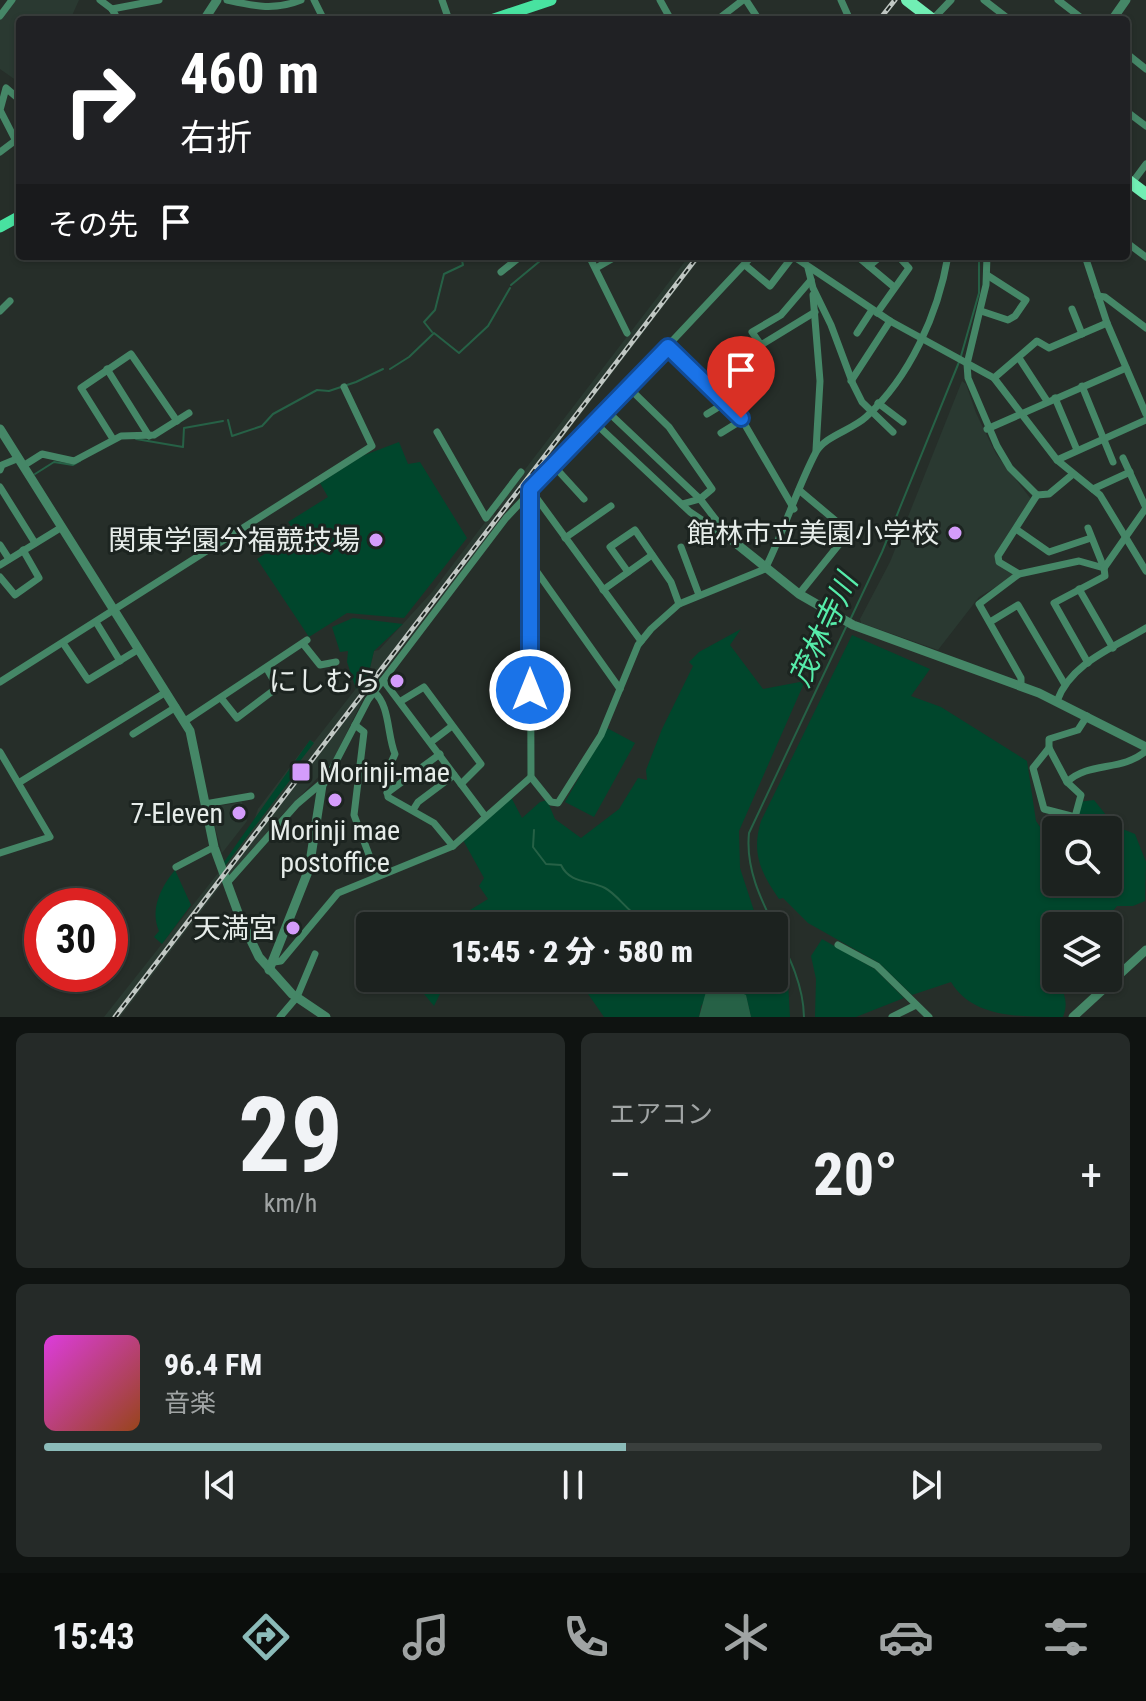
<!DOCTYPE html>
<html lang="ja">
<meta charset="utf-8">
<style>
body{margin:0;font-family:"Roboto Condensed","Noto Sans JP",sans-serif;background:#252a28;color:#f1f3f6;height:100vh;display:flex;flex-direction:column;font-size:30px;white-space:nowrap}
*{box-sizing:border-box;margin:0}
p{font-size:26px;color:#a0a4a4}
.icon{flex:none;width:44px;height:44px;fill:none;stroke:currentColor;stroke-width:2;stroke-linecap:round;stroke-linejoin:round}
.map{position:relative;height:1017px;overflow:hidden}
.drawer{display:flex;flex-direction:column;gap:16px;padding:16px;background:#0f1311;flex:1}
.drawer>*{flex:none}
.hud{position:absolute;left:16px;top:16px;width:1114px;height:244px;border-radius:8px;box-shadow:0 2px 6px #0004,0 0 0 2px #3a3f3d;background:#202124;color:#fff;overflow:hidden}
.fabs{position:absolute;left:1042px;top:816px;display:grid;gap:16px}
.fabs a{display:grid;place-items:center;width:80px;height:80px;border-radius:8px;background:#1c221f;box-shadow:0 2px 6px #0004,0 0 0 2px #3a3f3d;font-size:40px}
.speed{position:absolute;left:24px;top:888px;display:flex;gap:16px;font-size:40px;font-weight:700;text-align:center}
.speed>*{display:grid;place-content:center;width:104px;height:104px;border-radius:50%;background:#1c221f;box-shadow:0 2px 6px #0004,0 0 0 2px #3a3f3d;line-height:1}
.speed .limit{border:12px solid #d22;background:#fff;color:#111}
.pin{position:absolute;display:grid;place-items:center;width:68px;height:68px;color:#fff;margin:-82px -34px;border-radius:50% 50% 50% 0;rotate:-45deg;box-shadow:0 0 8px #0007}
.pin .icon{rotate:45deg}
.me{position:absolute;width:88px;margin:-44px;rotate:0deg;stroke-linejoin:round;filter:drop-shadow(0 0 6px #0008)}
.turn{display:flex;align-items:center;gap:28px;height:168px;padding:0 32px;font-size:36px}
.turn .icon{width:104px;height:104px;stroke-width:2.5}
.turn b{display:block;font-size:56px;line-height:68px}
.then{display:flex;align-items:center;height:76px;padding:0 32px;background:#0003;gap:16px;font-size:30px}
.big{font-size:60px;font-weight:800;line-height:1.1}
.drawer .widget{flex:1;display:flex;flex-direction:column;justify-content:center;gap:12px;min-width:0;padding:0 28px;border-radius:12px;background:#252a28}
.drawer .dial{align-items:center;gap:0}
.dial b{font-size:104px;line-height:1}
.song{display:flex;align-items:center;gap:24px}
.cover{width:96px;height:96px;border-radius:12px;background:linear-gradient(135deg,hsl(300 70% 55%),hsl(20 70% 35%))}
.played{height:8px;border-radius:4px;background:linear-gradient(90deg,#8bbbb9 55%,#3a3f3d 55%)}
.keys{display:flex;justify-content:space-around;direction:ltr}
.heat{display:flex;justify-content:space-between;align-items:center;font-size:44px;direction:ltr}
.drawer .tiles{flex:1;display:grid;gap:16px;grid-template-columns:1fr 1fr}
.widget:last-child{grid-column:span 2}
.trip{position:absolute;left:356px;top:912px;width:432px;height:80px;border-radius:8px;background:#1c221f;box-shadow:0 2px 6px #0004,0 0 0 2px #3a3f3d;font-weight:800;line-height:80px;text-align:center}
.tabs{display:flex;height:128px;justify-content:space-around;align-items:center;background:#0b0e0c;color:#a0a4a4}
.tabs .icon{width:56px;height:56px}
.tabs .on{color:#8bbbb9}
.tabs b{font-size:36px;color:#f1f3f6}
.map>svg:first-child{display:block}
</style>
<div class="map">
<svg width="1146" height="1017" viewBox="0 0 1146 1017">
<rect width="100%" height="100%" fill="#262e29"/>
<g fill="#2a3931">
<path d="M15,0H79L70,20H20V83L0,69V20Z"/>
<path d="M689,256H702L504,514L496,507Z"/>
<path d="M962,381L966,384L976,413L996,454L1031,499L995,554L996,563L1016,575L979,597L938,650L861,623L860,619L890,562Z"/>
<path d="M492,513L501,519L363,699L332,763L281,816L232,877L229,876L224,862L253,824L258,809L310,740L314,742L369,672L374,651L379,650L432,592Z"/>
<path d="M242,802L247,821L222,853L212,817L219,806Z"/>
<path d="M219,872L222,884L120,1017H104Z"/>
</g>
<g fill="#00462c">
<path d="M399,442L408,464L420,462L467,538L404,618L347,613L309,637L257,559L296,534L288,522L328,497L320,483L362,456Z"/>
<path d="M353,618L403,624L374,651L369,672L356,689L347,662L348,651L340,652L332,627Z"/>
<path d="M741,629L730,645L763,689L805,681L739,831L740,868L759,926H516L495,917L481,926H446L453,915L457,918L488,899L479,886L484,878L463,840L511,797L522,818L540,802L547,800L555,819L581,838L619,809L638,778L647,780L646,770L662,729L693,666L689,662L699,652Z"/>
<path d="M852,635L930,669L911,696L941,707L1027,761L1036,821L1049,840L1056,831V882H1108V830H1058L1073,824L1078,802L1094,800L1115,826L1135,834L1146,862L1145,901L1133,906H1117L1101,926H1056V953L1046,960L1045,971C1060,983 1071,997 1063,1017C1016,1017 972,1017 951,982L912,995L879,963L808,923L783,898L779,899C761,873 751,853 761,821Z"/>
<path d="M607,728L635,743L594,817L565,802Z"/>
<path d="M310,740L314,743L294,769L297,771L225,866L224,862Z"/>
<path d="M175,870L191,905L162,944L154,937L159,931C150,910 160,888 175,870Z"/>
<path d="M822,939L875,969L904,998L856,1017H815L816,979L811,956Z"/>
<path d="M774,952L788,982L790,1017H751L746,996L717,988L701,1006L699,1017H604L577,978H774Z"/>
<path d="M419,978H448L434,1006L415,983Z"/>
</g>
<path fill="#266146" d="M707,988H731L746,995L751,1017H699Z"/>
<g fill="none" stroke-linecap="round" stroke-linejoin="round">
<g stroke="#266146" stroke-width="2">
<path d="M511,285L546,256"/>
<path d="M432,332L424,322L435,310L444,274L463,265L461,256"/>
<path d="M961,356L979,293V256"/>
<path d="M390,369L409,357L434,333L459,353L488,326L510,288"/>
<path d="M228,420L232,436L262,426L273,414L317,390L329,391L356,382L383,369"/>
<path d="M136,439L183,447L184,428L223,421"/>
<path d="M35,474L54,462L73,465L80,461"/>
<path d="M851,618L882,552L959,362"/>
<path d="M534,830L533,847L546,864L561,865C570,884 590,880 605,888C618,895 626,910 640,918L653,916L673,926"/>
<path d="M716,978L718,988"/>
<path d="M804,1017C803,951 742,899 749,833L846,627"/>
</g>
<g stroke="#458767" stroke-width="7">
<path d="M100,0L112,9L118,20"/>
<path d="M227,0C254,6 274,11 301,0"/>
<path d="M314,0L324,20"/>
<path d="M442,0L449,20"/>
<path d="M660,0L671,20"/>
<path d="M746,0L759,20"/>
<path d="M841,0L850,20"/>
<path d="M984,0L1010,20"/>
<path d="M1058,0L1084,20"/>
<path d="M112,9L159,0"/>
<path d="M0,16L12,0"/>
<path d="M717,20L743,0"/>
<path d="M932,20L951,0"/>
<path d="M1126,53L1146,69"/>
<path d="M20,100L6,88L0,110L20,149"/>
<path d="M1126,111L1146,126"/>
<path d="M0,152L20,137"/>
<path d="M1126,191L1146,164"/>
<path d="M1126,242L1146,257"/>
<path d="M589,256L627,333"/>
<path d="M793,256L890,321L994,378L1057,460L1100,495L1146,571"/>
<path d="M857,256L894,287"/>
<path d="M987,256L986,285L967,364L968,378L997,446L1010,468L1037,495"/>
<path d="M1085,256L1107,323L1146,414"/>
<path d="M745,265L770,286L793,256"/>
<path d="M869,266L881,256"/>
<path d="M596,268L617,256"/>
<path d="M808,268L813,288L831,325L853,384L862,402L893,432"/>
<path d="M501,272L521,256"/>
<path d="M811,280L781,315L752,332L761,345L815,312"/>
<path d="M813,295L820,381L816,450"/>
<path d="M1098,296L1105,297L1146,328"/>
<path d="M1072,309L1082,334"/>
<path d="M0,311L10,301"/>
<path d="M981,311L1008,320L1015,316L1026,300L987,275"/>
<path d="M877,313L909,268L898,256"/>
<path d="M857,333L872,310"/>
<path d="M668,347L741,418L794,509"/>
<path d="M1019,358L1047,401"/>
<path d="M107,369L149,436"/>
<path d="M994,378L1037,341L1049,348L1107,323"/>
<path d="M851,381L890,321"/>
<path d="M708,385L734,368"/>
<path d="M1082,386L1113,462"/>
<path d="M629,388L669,427L712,489L700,499L682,504"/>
<path d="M1055,398L1077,450"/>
<path d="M878,403L903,422"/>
<path d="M607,411L700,499L723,529"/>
<path d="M707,414L725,403"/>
<path d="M595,423L690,512L733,541"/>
<path d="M987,429L1126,368"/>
<path d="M437,432L486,518L521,472"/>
<path d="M721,433L742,420"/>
<path d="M113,439L81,388L131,354L177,421"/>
<path d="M1123,458L1146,508"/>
<path d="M1057,460L1146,420"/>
<path d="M553,465L584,499"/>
<path d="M23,466L42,454L74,461L121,436L154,435L189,413"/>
<path d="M0,470L2,465L19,458"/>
<path d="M0,487L35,543"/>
<path d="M530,489L531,777L551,802L558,803L601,735L638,645L651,629L679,604L765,569C784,531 797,488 816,452C825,436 852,430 866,417C910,377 938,314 948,256"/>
<path d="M530,489L641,641"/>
<path d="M1093,489L1130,472"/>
<path d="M1037,495L998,556L999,562L1019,574L1079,561L1104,568"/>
<path d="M1037,495L1049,494L1073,474"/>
<path d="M1088,528L1104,568"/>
<path d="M1016,529L1049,552L1091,538"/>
<path d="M565,538L611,506"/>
<path d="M0,545L9,559"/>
<path d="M681,547L699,595"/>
<path d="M530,562L620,689"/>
<path d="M0,565L62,527"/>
<path d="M628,572L610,547L635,530L671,582L679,604"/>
<path d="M1019,574L979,604L1021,678V686"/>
<path d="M0,577L15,595L39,578L23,550"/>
<path d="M1079,589L1113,648"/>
<path d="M603,590L652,555"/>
<path d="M799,594L849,532L799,490"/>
<path d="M96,622L120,661"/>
<path d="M990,622L1018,605L1064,683"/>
<path d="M63,643L88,680L139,649"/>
<path d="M304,645L320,665L336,662"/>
<path d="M1088,663L1054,603L1105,576L1104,568L1146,508"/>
<path d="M383,680L485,816"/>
<path d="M0,682L372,446L344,387"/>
<path d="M374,692C390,705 387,735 395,754L386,774L388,797L434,823L453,846"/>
<path d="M221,698L237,718L274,690V681L267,669"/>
<path d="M401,701L424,687L481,764L461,784"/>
<path d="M1057,701C1071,663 1113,648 1146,628"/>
<path d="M185,721L307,640"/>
<path d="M355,725L364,732L354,815L377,876"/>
<path d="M133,734L176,707"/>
<path d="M431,742L452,726"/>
<path d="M1049,748L1033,768L1044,809L1075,817L1081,795L1067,782C1089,761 1122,772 1146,751"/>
<path d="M0,752L50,837L0,853"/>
<path d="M331,771L368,700L506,518L752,256"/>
<path d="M20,782L166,692"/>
<path d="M1067,782L1049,748V739L1078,730L1087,716"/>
<path d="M387,793L440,754"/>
<path d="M205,804L251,796"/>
<path d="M413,810L418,802L454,775"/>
<path d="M176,867L214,847"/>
<path d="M227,883L297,804L324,781"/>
<path d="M838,945L877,966L929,1017"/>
<path d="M274,962L281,961L338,893L453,846L531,777"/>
<path d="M280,1017L297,997L315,954"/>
<path d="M892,1017L916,1005"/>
</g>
<g stroke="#458767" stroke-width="9">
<path d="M204,20L217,0"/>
<path d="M1112,20L1126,0"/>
<path d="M0,429L190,731L214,847L240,918L259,957L292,994L326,1017"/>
<path d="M733,541L799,594L853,625L1039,693L1146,747"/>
<path d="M269,970L309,869L322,785L331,771"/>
<path d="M1073,1017L1146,950"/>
</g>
<g stroke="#48e2a0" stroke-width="11">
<path d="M491,20L551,0"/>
<path d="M0,227L20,216"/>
</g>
<g stroke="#71eeb4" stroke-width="12">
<path d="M907,0L933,20"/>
<path d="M1126,179L1146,194"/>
</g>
<defs>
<g id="rail">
<path d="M879,20L895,0"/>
<path d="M115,1017L698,256"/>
</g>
</defs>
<use href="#rail" stroke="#c0c7c3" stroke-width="5"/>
<use href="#rail" stroke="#1c2420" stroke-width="2" stroke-dasharray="6" stroke-linecap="butt"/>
</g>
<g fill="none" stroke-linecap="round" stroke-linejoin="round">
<defs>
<path id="route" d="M530,690V489L668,347L741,418"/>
</defs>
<use href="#route" stroke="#114b97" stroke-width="20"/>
<use href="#route" stroke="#1a73e8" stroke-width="14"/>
</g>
<g fill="#d49cfb" stroke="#1c2420" stroke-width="3">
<circle cx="955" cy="533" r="8"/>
<circle cx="376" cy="540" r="8"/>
<circle cx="397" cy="681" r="8"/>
<rect x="291" y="762" width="20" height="20" rx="4"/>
<circle cx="335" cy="800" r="8"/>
<circle cx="239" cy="813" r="8"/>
<circle cx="293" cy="928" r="8"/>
</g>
<g text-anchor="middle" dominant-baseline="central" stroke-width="6" stroke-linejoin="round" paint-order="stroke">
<g font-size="28" fill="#e6ece9" stroke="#1c2420" text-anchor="end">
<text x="939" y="533">館林市立美園小学校</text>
<text x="360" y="540">関東学園分福競技場</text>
<text x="381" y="681">にしむら</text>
<text x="319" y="772" text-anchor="start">Morinji-mae</text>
<text x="223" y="813">7-Eleven</text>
<text x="335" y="830" text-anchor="middle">Morinji mae<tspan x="335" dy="32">postoffice</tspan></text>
<text x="277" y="928">天満宮</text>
</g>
<g font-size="30" font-style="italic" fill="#56ecaa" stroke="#1c2420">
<text transform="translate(823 630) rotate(-65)">茂林寺川</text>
</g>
</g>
</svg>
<div class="fabs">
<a><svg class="icon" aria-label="search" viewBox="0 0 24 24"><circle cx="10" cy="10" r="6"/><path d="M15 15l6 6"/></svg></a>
<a><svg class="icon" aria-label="layers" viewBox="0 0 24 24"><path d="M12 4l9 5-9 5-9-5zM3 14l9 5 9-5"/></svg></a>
</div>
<div class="speed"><div class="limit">30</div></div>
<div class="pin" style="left:741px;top:418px;background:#d93025"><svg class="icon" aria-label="arrive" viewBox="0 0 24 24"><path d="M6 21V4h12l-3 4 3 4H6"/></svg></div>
<svg class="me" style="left:530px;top:690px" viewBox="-20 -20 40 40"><circle r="17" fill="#1a73e8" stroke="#fff" stroke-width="3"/><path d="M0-11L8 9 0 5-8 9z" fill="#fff"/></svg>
<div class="trip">15:45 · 2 分 · 580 m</div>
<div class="hud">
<div class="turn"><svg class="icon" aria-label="right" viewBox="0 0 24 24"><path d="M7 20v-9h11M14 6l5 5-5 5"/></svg><div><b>460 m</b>右折</div></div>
<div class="then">その先<svg class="icon" aria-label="arrive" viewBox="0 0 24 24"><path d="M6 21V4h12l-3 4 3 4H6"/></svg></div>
</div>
</div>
<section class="drawer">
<div class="tiles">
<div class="widget dial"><b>29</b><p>km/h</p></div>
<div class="widget"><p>エアコン</p>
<div class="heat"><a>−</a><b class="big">20°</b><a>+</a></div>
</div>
<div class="widget">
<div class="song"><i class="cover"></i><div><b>96.4 FM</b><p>音楽</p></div></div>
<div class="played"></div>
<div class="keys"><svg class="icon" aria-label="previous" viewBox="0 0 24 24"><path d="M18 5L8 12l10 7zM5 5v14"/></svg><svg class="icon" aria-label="pause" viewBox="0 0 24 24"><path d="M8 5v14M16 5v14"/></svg><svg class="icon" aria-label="next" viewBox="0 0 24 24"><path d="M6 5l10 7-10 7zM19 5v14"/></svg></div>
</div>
</div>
</section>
<nav class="tabs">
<b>15:43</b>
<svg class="icon on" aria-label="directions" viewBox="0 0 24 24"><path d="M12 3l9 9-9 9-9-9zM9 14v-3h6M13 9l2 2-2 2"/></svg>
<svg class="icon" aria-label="music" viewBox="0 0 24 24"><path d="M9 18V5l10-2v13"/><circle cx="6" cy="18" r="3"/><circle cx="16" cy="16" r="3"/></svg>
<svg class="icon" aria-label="phone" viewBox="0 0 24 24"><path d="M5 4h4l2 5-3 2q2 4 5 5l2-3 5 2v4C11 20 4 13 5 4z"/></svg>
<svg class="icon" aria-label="climate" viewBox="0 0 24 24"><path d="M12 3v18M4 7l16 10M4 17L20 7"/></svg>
<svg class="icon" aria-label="car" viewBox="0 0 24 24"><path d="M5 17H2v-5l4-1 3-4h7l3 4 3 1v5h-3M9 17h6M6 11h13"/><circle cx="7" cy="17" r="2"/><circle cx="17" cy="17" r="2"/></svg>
<svg class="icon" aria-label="filters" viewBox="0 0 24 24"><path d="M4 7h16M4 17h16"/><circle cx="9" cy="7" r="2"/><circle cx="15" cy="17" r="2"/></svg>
</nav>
